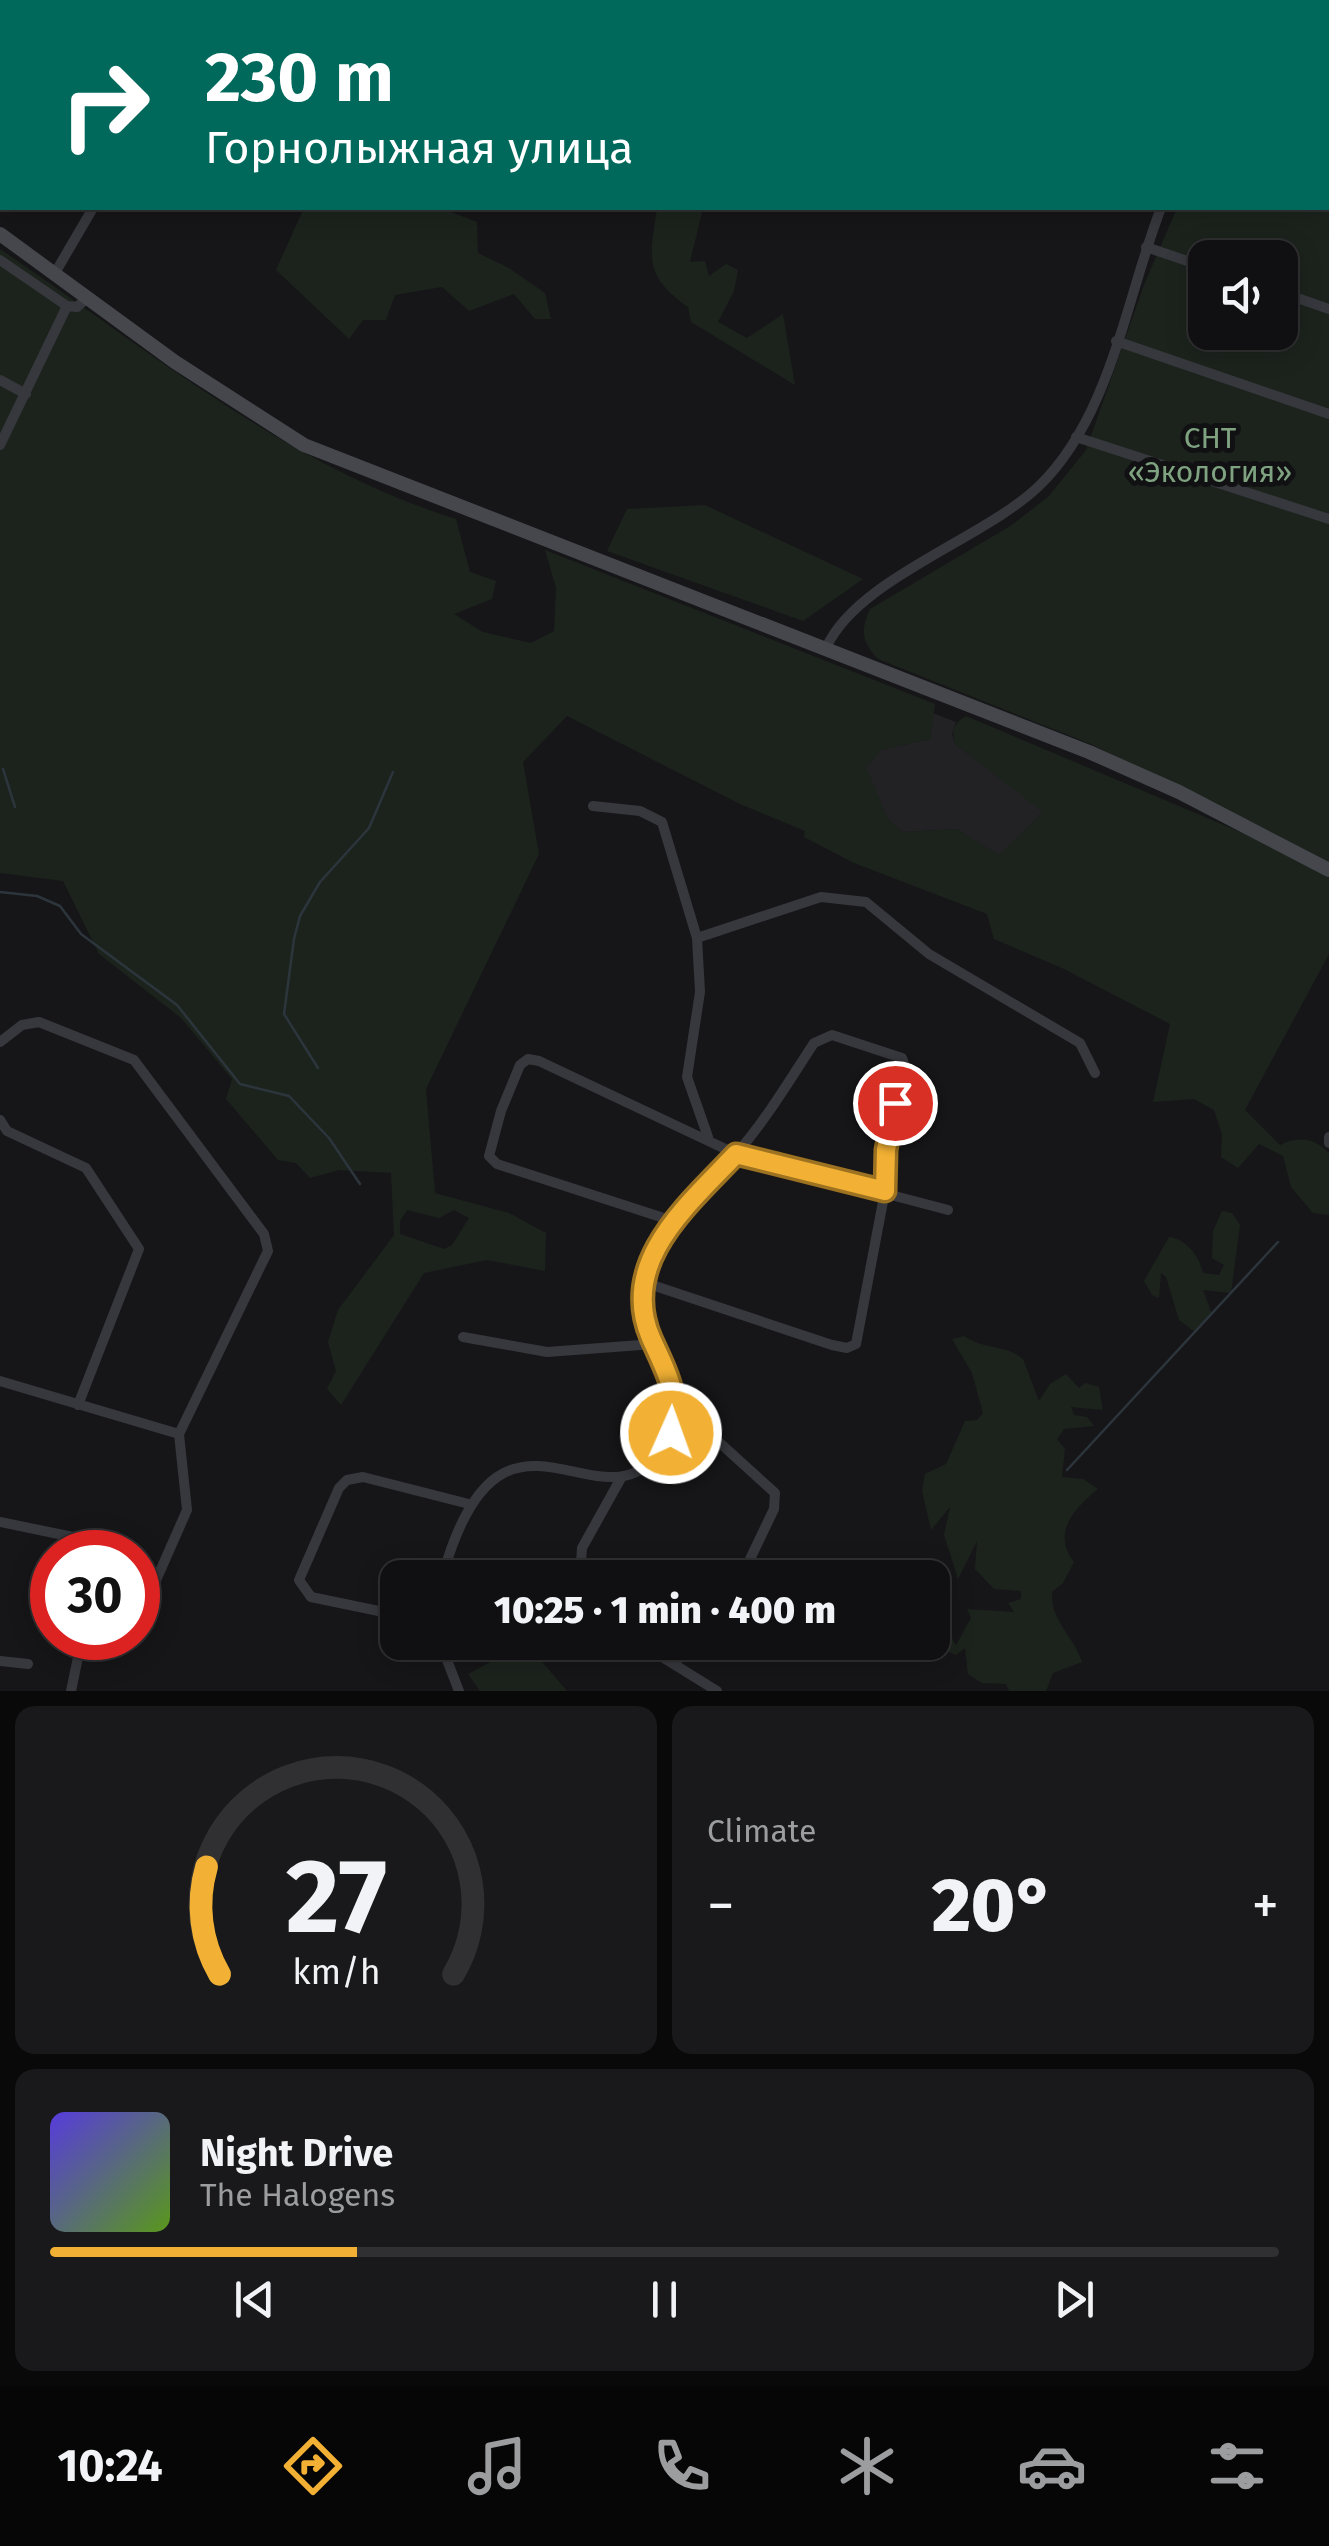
<!DOCTYPE html>
<meta charset="utf-8">
<style>
body{margin:0;font-family:"Fira Sans",sans-serif;background:#19191b;color:#f1f3f6;height:100vh;display:flex;flex-direction:column;font-size:38px;white-space:nowrap}
*{box-sizing:border-box;margin:0}
p{font-size:32px;color:#9c9d9f}
.icon{flex:none;width:55px;height:55px;fill:none;stroke:currentColor;stroke-width:2;stroke-linecap:round;stroke-linejoin:round}
.map{position:relative;height:1691px;overflow:hidden}
.sheet{display:flex;flex-direction:column;gap:15px;padding:15px;background:#09090a;flex:1}
.sheet>*{flex:none}
.banner{position:absolute;left:0px;top:0px;width:1330px;height:210px;box-shadow:0 5px 25px #0003,0 0 0 2px #303032;background:#00695c;color:#fff;overflow:hidden}
.fabs{position:absolute;left:1188px;top:240px;display:grid;gap:20px}
.fabs a{display:grid;place-items:center;width:110px;height:110px;border-radius:20px;background:#101012;box-shadow:0 5px 25px #0003,0 0 0 2px #303032;font-size:50px}
.speed{position:absolute;left:30px;top:1530px;display:flex;gap:20px;font-size:50px;font-weight:700;text-align:center}
.speed>*{display:grid;place-content:center;width:130px;height:130px;border-radius:50%;background:#101012;box-shadow:0 5px 25px #0003,0 0 0 2px #303032;line-height:1}
.speed .limit{border:15px solid #d22;background:#fff;color:#111}
.pin{position:absolute;display:grid;place-items:center;width:85px;height:85px;color:#fff;margin:-42px;border:5px solid #fff;border-radius:50%;box-shadow:0 2px 10px #0007}
.me{position:absolute;width:110px;margin:-55px;rotate:2deg;stroke-linejoin:round;filter:drop-shadow(0 0 8px #0008)}
.turn{display:flex;align-items:center;gap:35px;height:210px;padding:0 40px;font-size:45px}
.turn .icon{width:130px;height:130px;stroke-width:2.5}
.turn b{display:block;font-size:70px;line-height:85px}
.big{font-size:75px;font-weight:800;line-height:1.1}
.sheet .widget{flex:1;display:flex;flex-direction:column;justify-content:center;gap:15px;min-width:0;padding:0 35px;border-radius:20px;background:#19191b}
.sheet .dial{align-items:center;gap:0}
.dial svg{height:260px;overflow:visible;fill:none;stroke:#303032;stroke-width:7;stroke-linecap:round;text-anchor:middle}
.dial text{fill:#f1f3f6;stroke:none}
.song{display:flex;align-items:center;gap:30px}
.cover{width:120px;height:120px;border-radius:15px;background:linear-gradient(135deg,hsl(250 70% 55%),hsl(90 70% 35%))}
.played{height:10px;border-radius:5px;background:linear-gradient(90deg,#f2b134 25%,#303032 25%)}
.keys{display:flex;justify-content:space-around;direction:ltr}
.heat{display:flex;justify-content:space-between;align-items:center;font-size:55px;direction:ltr}
.sheet .tiles{flex:1;display:grid;gap:15px;grid-template-columns:1fr 1fr}
.widget:last-child{grid-column:span 2}
.trip{position:absolute;left:380px;top:1560px;width:570px;height:100px;border-radius:20px;background:#101012;box-shadow:0 5px 25px #0003,0 0 0 2px #303032;font-weight:800;line-height:100px;text-align:center}
.tab-bar{display:flex;height:160px;justify-content:space-around;align-items:center;background:#060607;color:#9c9d9f}
.tab-bar .icon{width:70px;height:70px}
.tab-bar .current{color:#f2b134}
.tab-bar b{font-size:45px;color:#f1f3f6}
.map>svg:first-child{display:block}
</style>
<div class="map">
<svg width="1329" height="1691" viewBox="0 0 1329 1691">
<rect width="100%" height="100%" fill="#161618"/>
<path fill="#222225" d="M933,713L956,722L952,734L955,744L1044,811L999,856L957,829L903,832L889,821L865,767L881,750L930,739Z"/>
<g fill="#1c231d" fill-rule="evenodd">
<path d="M1262,0H1329V864L1093,745L878,659C862,642 860,631 870,609L1012,525L1049,496L1086,450L1144,285L1177,208H1328V2ZM1205,258H1280V332H1205Z"/>
<path d="M304,208H441L477,222L478,253L509,268L545,293L551,319H535L514,294L469,311L442,287L395,295L386,320H363L349,339L276,270Z"/>
<path d="M657,208H703L690,262L705,261L709,276L726,264L738,270L734,291L718,322L747,338L783,314L795,385L691,322L688,307C643,275 650,258 657,208Z"/>
<path d="M0,249C146,348 287,466 456,519L470,572L496,581L492,599L454,614L483,632L531,643L554,631L556,588L545,550L935,704L930,739L882,750L866,767L889,821L903,832L957,829L999,855L1043,812L955,744C951,730 954,723 966,716L1271,845L1329,876V954L1245,1110L1280,1145C1299,1136 1314,1138 1329,1153V1215L1313,1213L1291,1187L1283,1156L1259,1144L1238,1168L1221,1157L1222,1134L1214,1110L1194,1099L1153,1102L1170,1024L1062,968L994,939L987,914L854,863L804,837L805,831L740,804L567,716L523,762L539,854L426,1089L435,1193L509,1213L546,1233L545,1271L487,1260L424,1273L341,1405L327,1389L336,1371L328,1342L338,1310L394,1235L391,1173L339,1170L310,1178L296,1163L278,1160L226,1099L232,1079L181,1018L99,954L63,881L0,873ZM407,1210L439,1218L454,1210L469,1218L452,1245L444,1249L400,1234V1221Z"/>
<path d="M705,505L863,579L803,621L607,551L627,509Z"/>
<path d="M1222,1211L1232,1213L1240,1225L1231,1293L1203,1290L1212,1314L1195,1332L1179,1320L1166,1277L1161,1273L1159,1298L1152,1295L1144,1281L1169,1237C1186,1239 1200,1257 1203,1273L1219,1275L1224,1265L1212,1258L1213,1231Z"/>
<path d="M964,1336C984,1350 1005,1344 1023,1359L1039,1401L1050,1384L1066,1374L1079,1388L1085,1383L1099,1387L1103,1410L1071,1407L1074,1415L1087,1417L1094,1426L1064,1429L1057,1439L1065,1449L1062,1477L1083,1479L1098,1489C1075,1508 1051,1532 1074,1562L1063,1583L1052,1592C1050,1621 1074,1636 1082,1662L1053,1673L1046,1691H1009L1006,1684L982,1683L968,1674L965,1648L956,1655L927,1643L932,1642L933,1618L936,1632L948,1633L956,1645L971,1618L967,1609L1014,1612L1008,1603L1021,1599V1591L994,1589L975,1569L977,1541L958,1579L944,1535L950,1507L931,1530L922,1491L925,1474L946,1464L965,1421L977,1420L983,1413L972,1373L952,1339Z"/>
<path d="M526,1643L567,1691H480L468,1674Z"/>
</g>
<g fill="none" stroke-linecap="round" stroke-linejoin="round">
<g stroke="#2c353c" stroke-width="2.5">
<path d="M3,769L15,807"/>
<path d="M0,892L37,896L60,906L81,934L177,1005L240,1084L289,1096L329,1138L360,1184"/>
<path d="M318,1068L284,1014L294,939L300,916L320,882L369,828L393,772"/>
<path d="M1067,1470L1278,1242"/>
</g>
<g stroke="#37383d" stroke-width="10">
<path d="M857,0L858,2"/>
<path d="M169,2H181"/>
<path d="M1241,2L1242,0"/>
<path d="M0,93L2,94"/>
<path d="M1328,125L1329,126"/>
<path d="M1328,202L1329,203"/>
<path d="M1146,247L1205,267"/>
<path d="M0,260L67,306"/>
<path d="M55,273L93,208"/>
<path d="M1280,292L1329,309"/>
<path d="M1116,341L1329,414"/>
<path d="M0,380L26,394"/>
<path d="M1076,437L1329,519"/>
<path d="M0,445L67,306L77,307L88,297"/>
<path d="M827,646C859,578 984,539 1039,486C1111,416 1126,298 1161,208"/>
<path d="M593,806L640,811L662,822L697,938L700,992L687,1077L708,1137"/>
<path d="M697,938L821,897L866,902L929,954L1080,1043L1095,1073"/>
<path d="M0,1042L22,1025L39,1022L134,1060L264,1234L268,1251L179,1434L187,1510L150,1594L138,1606"/>
<path d="M0,1120L7,1131L86,1168L139,1249L78,1405"/>
<path d="M1329,1137V1143"/>
<path d="M673,1221L497,1164L489,1156L501,1111L520,1065L528,1059L539,1061L736,1154L948,1210"/>
<path d="M463,1337L547,1352L654,1344"/>
<path d="M0,1381L179,1434"/>
<path d="M677,1404L775,1493L774,1509L741,1578"/>
<path d="M0,1522L78,1538"/>
<path d="M442,1578C500,1367 598,1535 660,1452C706,1392 628,1343 643,1281C657,1227 702,1194 736,1154C766,1120 789,1081 814,1043L832,1035L902,1058L905,1066L890,1123L885,1191L856,1344L847,1348L832,1345L643,1282"/>
<path d="M580,1578L582,1548L621,1478"/>
<path d="M398,1615L311,1597L299,1580L339,1488L347,1480L363,1477L469,1504"/>
<path d="M440,1642L459,1691"/>
<path d="M638,1642L717,1691"/>
<path d="M0,1661L28,1664"/>
<path d="M674,1664L693,1642"/>
<path d="M71,1691L82,1638"/>
</g>
<path stroke="#45474d" stroke-width="14" d="M0,234L175,362L304,445L1089,752L1179,792L1329,870"/>
</g>
<g fill="none" stroke-linecap="round" stroke-linejoin="round">
<defs>
<path id="route" d="M671,1433C679,1391 668,1376 651,1338C618,1262 689,1204 736,1154L885,1191L886,1150L895,1103"/>
</defs>
<use href="#route" stroke="#9d7322" stroke-width="25"/>
<use href="#route" stroke="#f2b134" stroke-width="18"/>
</g>
<g text-anchor="middle" dominant-baseline="central" stroke-width="10" stroke-linejoin="round" paint-order="stroke">
<g font-size="30" fill="#7fa381" stroke="#111113">
<text x="1210" y="438">СНТ<tspan x="1210" dy="34">«Экология»</tspan></text>
</g>
</g>
</svg>
<div class="fabs">
<a><svg class="icon" aria-label="sound" viewBox="0 0 24 24"><path d="M4 9h4l5-4v14l-5-4H4zM17 9q2 3 0 6"/></svg></a>
</div>
<div class="speed"><div class="limit">30</div></div>
<div class="pin" style="left:895px;top:1103px;background:#d93025"><svg class="icon" aria-label="arrive" viewBox="0 0 24 24"><path d="M6 21V4h12l-3 4 3 4H6"/></svg></div>
<svg class="me" style="left:671px;top:1433px" viewBox="-20 -20 40 40"><circle r="17" fill="#f2b134" stroke="#fff" stroke-width="3"/><path d="M0-11L8 9 0 5-8 9z" fill="#fff"/></svg>
<div class="trip">10:25 · 1 min · 400 m</div>
<div class="banner">
<div class="turn"><svg class="icon" aria-label="right" viewBox="0 0 24 24"><path d="M7 20v-9h11M14 6l5 5-5 5"/></svg><div><b>230 m</b>Горнолыжная улица</div></div>
</div>
</div>
<section class="sheet">
<div class="tiles">
<div class="widget dial"><svg viewBox="0 0 100 80">
<path d="M14 69A42 42 0 1 1 86 69"/>
<path d="M14 69A42 42 0 0 1 10 36" stroke="#f2b134"/>
<text x="50" y="56" font-size="32" font-weight="700">27</text>
<text x="50" y="72" font-size="11">km/h</text>
</svg></div>
<div class="widget"><p>Climate</p>
<div class="heat"><a>−</a><b class="big">20°</b><a>+</a></div>
</div>
<div class="widget">
<div class="song"><i class="cover"></i><div><b>Night Drive</b><p>The Halogens</p></div></div>
<div class="played"></div>
<div class="keys"><svg class="icon" aria-label="previous" viewBox="0 0 24 24"><path d="M18 5L8 12l10 7zM5 5v14"/></svg><svg class="icon" aria-label="pause" viewBox="0 0 24 24"><path d="M8 5v14M16 5v14"/></svg><svg class="icon" aria-label="next" viewBox="0 0 24 24"><path d="M6 5l10 7-10 7zM19 5v14"/></svg></div>
</div>
</div>
</section>
<nav class="tab-bar">
<b>10:24</b>
<svg class="icon current" aria-label="directions" viewBox="0 0 24 24"><path d="M12 3l9 9-9 9-9-9zM9 14v-3h6M13 9l2 2-2 2"/></svg>
<svg class="icon" aria-label="music" viewBox="0 0 24 24"><path d="M9 18V5l10-2v13"/><circle cx="6" cy="18" r="3"/><circle cx="16" cy="16" r="3"/></svg>
<svg class="icon" aria-label="phone" viewBox="0 0 24 24"><path d="M5 4h4l2 5-3 2q2 4 5 5l2-3 5 2v4C11 20 4 13 5 4z"/></svg>
<svg class="icon" aria-label="climate" viewBox="0 0 24 24"><path d="M12 3v18M4 7l16 10M4 17L20 7"/></svg>
<svg class="icon" aria-label="car" viewBox="0 0 24 24"><path d="M5 17H2v-5l4-1 3-4h7l3 4 3 1v5h-3M9 17h6M6 11h13"/><circle cx="7" cy="17" r="2"/><circle cx="17" cy="17" r="2"/></svg>
<svg class="icon" aria-label="filters" viewBox="0 0 24 24"><path d="M4 7h16M4 17h16"/><circle cx="9" cy="7" r="2"/><circle cx="15" cy="17" r="2"/></svg>
</nav>
